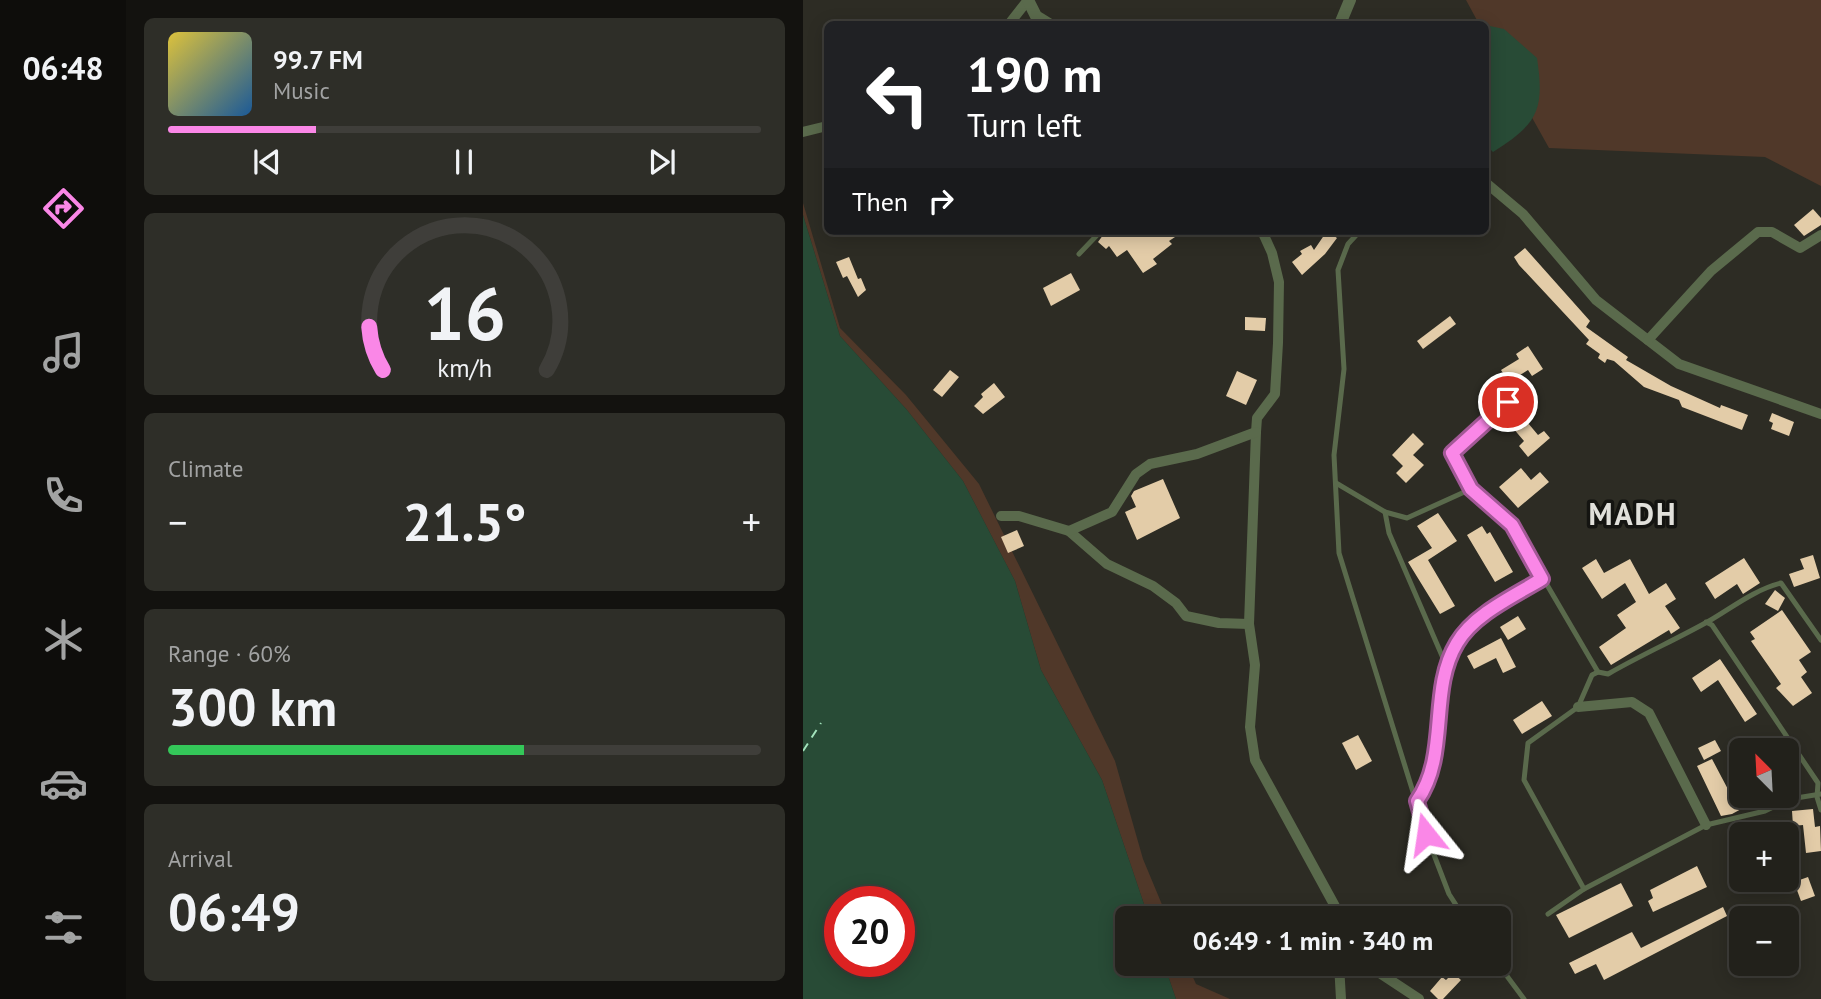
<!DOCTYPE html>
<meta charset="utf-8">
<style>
body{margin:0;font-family:"PT Sans",sans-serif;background:#2e2e28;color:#f1f3f6;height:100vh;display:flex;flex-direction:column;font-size:26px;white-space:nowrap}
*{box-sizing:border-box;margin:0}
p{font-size:23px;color:#a2a3a3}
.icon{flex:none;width:38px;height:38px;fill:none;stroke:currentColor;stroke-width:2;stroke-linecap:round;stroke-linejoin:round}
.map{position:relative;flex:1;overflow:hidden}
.sheet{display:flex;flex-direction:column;gap:18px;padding:18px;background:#13120f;width:677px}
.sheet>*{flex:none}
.guide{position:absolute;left:21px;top:21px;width:665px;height:214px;border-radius:10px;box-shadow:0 4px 18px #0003,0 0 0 2px #3f3e3a;background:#202124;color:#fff;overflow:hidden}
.needle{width:46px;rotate:336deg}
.controls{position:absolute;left:926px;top:738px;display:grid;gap:14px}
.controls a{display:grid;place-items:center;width:70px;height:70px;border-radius:10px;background:#22211b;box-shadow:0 4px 18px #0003,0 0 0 2px #3f3e3a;font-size:35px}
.speed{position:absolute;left:21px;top:886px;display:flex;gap:14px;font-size:35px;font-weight:700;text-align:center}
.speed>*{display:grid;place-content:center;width:91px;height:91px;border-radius:50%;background:#22211b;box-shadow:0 4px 18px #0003,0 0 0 2px #3f3e3a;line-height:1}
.speed .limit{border:10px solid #d22;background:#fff;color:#111}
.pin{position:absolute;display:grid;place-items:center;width:60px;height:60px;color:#fff;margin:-30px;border:4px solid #fff;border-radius:50%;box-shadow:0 2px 7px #0007}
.me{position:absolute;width:77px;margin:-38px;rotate:345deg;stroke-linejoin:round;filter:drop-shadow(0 0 5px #0008)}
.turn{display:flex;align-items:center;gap:24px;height:147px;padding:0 28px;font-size:32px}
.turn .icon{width:91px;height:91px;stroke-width:2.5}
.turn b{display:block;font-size:49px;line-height:60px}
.then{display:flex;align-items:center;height:66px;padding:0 28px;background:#0003;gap:14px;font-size:26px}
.big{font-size:52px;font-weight:700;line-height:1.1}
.sheet .tile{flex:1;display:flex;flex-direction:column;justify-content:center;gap:10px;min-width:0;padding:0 24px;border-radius:10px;background:#2e2e28}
.sheet .dial{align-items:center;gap:0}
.dial svg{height:182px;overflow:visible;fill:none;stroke:#3f3e3a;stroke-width:7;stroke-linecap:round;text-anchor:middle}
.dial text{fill:#f1f3f6;stroke:none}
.song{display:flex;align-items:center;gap:21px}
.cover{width:84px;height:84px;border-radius:10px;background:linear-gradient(135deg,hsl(50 70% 55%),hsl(210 70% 35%))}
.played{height:7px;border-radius:4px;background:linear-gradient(90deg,#fa87e7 25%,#3f3e3a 25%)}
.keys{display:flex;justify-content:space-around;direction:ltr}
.heat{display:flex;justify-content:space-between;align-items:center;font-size:38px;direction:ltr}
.charge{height:10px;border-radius:5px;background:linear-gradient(90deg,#34c759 60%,#3f3e3a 0)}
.trip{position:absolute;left:312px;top:906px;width:396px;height:70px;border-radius:10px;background:#22211b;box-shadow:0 4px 18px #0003,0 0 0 2px #3f3e3a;font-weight:700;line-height:70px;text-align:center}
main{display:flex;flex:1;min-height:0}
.tab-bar{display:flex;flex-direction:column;width:126px;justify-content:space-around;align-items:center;background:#0e0d0b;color:#a2a3a3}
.tab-bar .icon{width:49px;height:49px}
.tab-bar .current{color:#fa87e7}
.tab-bar b{font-size:32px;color:#f1f3f6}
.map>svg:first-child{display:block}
</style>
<main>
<nav class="tab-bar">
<b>06:48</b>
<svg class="icon current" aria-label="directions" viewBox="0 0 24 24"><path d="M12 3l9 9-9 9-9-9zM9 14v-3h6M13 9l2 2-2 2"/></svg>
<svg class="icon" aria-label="music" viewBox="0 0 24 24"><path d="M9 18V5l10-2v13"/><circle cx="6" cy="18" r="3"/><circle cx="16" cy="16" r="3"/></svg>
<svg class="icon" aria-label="phone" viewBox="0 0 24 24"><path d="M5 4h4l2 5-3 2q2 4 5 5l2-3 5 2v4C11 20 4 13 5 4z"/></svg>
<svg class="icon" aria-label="climate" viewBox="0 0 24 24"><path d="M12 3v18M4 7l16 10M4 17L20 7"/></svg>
<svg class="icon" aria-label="car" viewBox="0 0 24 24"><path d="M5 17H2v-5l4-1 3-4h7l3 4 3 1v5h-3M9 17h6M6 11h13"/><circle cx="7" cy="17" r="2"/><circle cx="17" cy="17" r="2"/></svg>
<svg class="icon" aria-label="filters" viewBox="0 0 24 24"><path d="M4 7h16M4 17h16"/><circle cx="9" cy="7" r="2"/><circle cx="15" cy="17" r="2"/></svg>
</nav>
<section class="sheet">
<div class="tile">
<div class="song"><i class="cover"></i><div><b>99.7 FM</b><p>Music</p></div></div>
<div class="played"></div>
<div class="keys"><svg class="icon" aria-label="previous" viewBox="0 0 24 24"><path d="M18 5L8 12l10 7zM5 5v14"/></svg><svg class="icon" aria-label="pause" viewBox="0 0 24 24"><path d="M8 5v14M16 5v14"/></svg><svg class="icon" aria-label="next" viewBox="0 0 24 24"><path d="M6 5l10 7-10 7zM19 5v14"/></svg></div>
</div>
<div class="tile dial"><svg viewBox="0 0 100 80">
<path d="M14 69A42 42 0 1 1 86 69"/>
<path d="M14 69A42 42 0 0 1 8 50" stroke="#fa87e7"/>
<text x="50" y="56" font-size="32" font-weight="700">16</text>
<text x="50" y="72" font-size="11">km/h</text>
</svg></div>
<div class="tile"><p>Climate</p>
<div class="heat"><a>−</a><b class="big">21.5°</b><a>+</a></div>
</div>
<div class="tile"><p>Range · 60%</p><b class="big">300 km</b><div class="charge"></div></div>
<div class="tile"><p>Arrival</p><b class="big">06:49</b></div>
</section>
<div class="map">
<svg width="1018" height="999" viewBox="0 0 1018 999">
<rect width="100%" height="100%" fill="#2d2c24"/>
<g fill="#503829">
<path d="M663,0H1018V186L962,157L746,148L683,35L682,24H676Z"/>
<path d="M0,203L37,328L103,395L176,484L312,761L340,859L365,919H346L299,780L238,670L212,581L160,481L104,410L37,336L0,215Z"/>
<path d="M361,964H384L393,984L427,999H373Z"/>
</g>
<g fill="#284b36" fill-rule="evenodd">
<path d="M682,25L701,29L734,58C742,111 734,124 690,152L683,145Z"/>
<path d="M0,215L37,336L104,410L160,481L212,581L238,670L299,780L346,919H324V964H361L373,999H0ZM37,901H96V961H37Z"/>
</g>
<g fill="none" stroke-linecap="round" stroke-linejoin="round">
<path stroke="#a3e3bc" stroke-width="2" stroke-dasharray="9 7" stroke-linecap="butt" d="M0,751L18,723"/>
</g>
<g fill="#e3cca8">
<path d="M1010,209L1018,218V225L1001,236L991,225Z"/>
<path d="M303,231H381L366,241L369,244L350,259L354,264L340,273L324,250L314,257L306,246L303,249L295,242Z"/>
<path d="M524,231L534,238L522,254L499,275L489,262L499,254L497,251L508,245L511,250Z"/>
<path d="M722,248L787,321L783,327L825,357L823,360L868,386L917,408L918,405L945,415L939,430L879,407L876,400L841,387L811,361L804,359L802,363L795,358L797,354L783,344L786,340L716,265L711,257Z"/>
<path d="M46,257L55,279L58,278L63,290L55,297L44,276L40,278L33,262Z"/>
<path d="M268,273L277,290L248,306L240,288Z"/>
<path d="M647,316L653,324L620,349L614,341Z"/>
<path d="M442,317L463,318L462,331L442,330Z"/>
<path d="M725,346L740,369L729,376L725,370L706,382L698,370L716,359L713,354Z"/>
<path d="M147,370L156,377L139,397L130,390Z"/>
<path d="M434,371L454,380L443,405L423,396Z"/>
<path d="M191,383L202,397L180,414L171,406L180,397L178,394Z"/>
<path d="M969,413L991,422L986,436L968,429L970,423L966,421Z"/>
<path d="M720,417L735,435L741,431L747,438L725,457L716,446L721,441L709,427Z"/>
<path d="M610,433L621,444L610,455L621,465L603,483L593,473L600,466L589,455Z"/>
<path d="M718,468L728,480L737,472L746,482L715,508L696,487Z"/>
<path d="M360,479L377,518L334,540L322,512L333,507L328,496L331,491Z"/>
<path d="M635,513L654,541L625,560L652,606L637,614L605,562L629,548L614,526Z"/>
<path d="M679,526L684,534L687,532L710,572L692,582L664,535Z"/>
<path d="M214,530L221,546L205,553L198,537Z"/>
<path d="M1010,555L1017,578L991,587L986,574L1001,569L997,559Z"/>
<path d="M941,558L957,583L940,594L934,584L912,599L902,583Z"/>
<path d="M793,559L801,573L827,559L846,594L863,583L873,599L862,606L877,628L868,634L866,630L808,665L796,647L823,628L814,615L833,602L822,583L799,599L779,568Z"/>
<path d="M972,590L982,598L975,611L962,604Z"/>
<path d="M979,610L1008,652L996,660L1004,672L998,677L1009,693L990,706L973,688L978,684L948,641L952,639L947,632Z"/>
<path d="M715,616L723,629L705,640L697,627Z"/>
<path d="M698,638L713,667L700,673L693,658L671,669L664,656Z"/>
<path d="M917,659L954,714L942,722L915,680L898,692L889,678Z"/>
<path d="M739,701L749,716L719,734L710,720Z"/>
<path d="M555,735L569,761L553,770L539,743Z"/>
<path d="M912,740L918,751L901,760L895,748Z"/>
<path d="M909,759L928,795L932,793L940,808L929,814L918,816L894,766Z"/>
<path d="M1010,809L1012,827L1017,826L1018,851L1003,853L1000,825L990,826L989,811Z"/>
<path d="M894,866L904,887L850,912L845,901L850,898L847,890Z"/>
<path d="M1005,877L1012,896L998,901L991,882Z"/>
<path d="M818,883L830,906L766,938L753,915Z"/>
<path d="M920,907L924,916L801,980L793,964L772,974L766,963L829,932L838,948Z"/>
<path d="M650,973L658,980L640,999H635L627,991L639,977L643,980Z"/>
</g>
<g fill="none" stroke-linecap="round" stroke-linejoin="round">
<g stroke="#5a6a4c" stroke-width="5">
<path d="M557,231L545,244L535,270L541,369L531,455L536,553L623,834L646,894L662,919"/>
<path d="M276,254L298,231"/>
<path d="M724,384L649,453L668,489L709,525L795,672L805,674C838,655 874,639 906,621C930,607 951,590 978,583L1018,640"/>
<path d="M533,483L582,512L604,518L668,489"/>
<path d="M582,512L586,533L643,665"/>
<path d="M903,622L909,625L1015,783L1014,797L1018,810"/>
<path d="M613,801C647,755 625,691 654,643C671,614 711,596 739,579"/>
<path d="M781,889L721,780L725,743L775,707L789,675L795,672"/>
<path d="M745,914L781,889L903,825L962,811L987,799L1018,794"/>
<path d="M695,964L721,999"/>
</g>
<g stroke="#5a6a4c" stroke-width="10">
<path d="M206,24L225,0"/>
<path d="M0,132L24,126"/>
<path d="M682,182L720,214L793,300L876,364L1018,414"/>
<path d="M459,231L469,253L476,282L475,343L472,394L454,418L453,432L446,624L452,665L447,727L452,760L539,919"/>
<path d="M845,340L908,271L955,232H969L997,248L1018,235"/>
<path d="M198,516H216L266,531L304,564L350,586L373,603L383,616L416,623L446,624"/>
<path d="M266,531L309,512L333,474L347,464L394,454L453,432"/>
<path d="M775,707L829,702L846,713L903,825"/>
<path d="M536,964L538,999"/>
<path d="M563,964L616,999"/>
</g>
<g stroke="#5a6a4c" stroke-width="12">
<path d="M225,0L233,16L246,24"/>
<path d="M537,24L547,0"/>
</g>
</g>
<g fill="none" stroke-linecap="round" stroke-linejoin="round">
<defs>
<path id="route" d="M623,834L614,801C647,754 625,691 654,643C671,614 711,596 739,579L709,525L668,489L649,453L705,402"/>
</defs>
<use href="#route" stroke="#a25896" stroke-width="18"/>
<use href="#route" stroke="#fa87e7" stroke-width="12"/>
</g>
<g text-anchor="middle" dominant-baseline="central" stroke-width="7" stroke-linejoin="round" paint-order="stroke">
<g font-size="30" font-weight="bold" letter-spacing="2" fill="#e1e0db" stroke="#141411">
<text x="830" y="513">MADH</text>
</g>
</g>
</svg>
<div class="controls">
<a><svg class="needle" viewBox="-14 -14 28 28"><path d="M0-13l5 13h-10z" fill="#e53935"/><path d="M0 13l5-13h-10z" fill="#a2a3a3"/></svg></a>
<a>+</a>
<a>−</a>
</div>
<div class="speed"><div class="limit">20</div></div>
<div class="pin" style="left:705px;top:402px;background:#d93025"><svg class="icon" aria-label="arrive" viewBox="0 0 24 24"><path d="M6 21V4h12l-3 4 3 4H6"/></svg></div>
<svg class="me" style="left:623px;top:834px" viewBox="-20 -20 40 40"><path d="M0-17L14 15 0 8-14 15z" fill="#fa87e7" stroke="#fff" stroke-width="4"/></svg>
<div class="trip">06:49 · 1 min · 340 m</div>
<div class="guide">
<div class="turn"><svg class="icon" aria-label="left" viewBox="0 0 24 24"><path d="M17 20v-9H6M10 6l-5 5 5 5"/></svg><div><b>190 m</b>Turn left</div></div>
<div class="then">Then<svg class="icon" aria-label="right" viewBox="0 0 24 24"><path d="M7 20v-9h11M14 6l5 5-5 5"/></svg></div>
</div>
</div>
</main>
